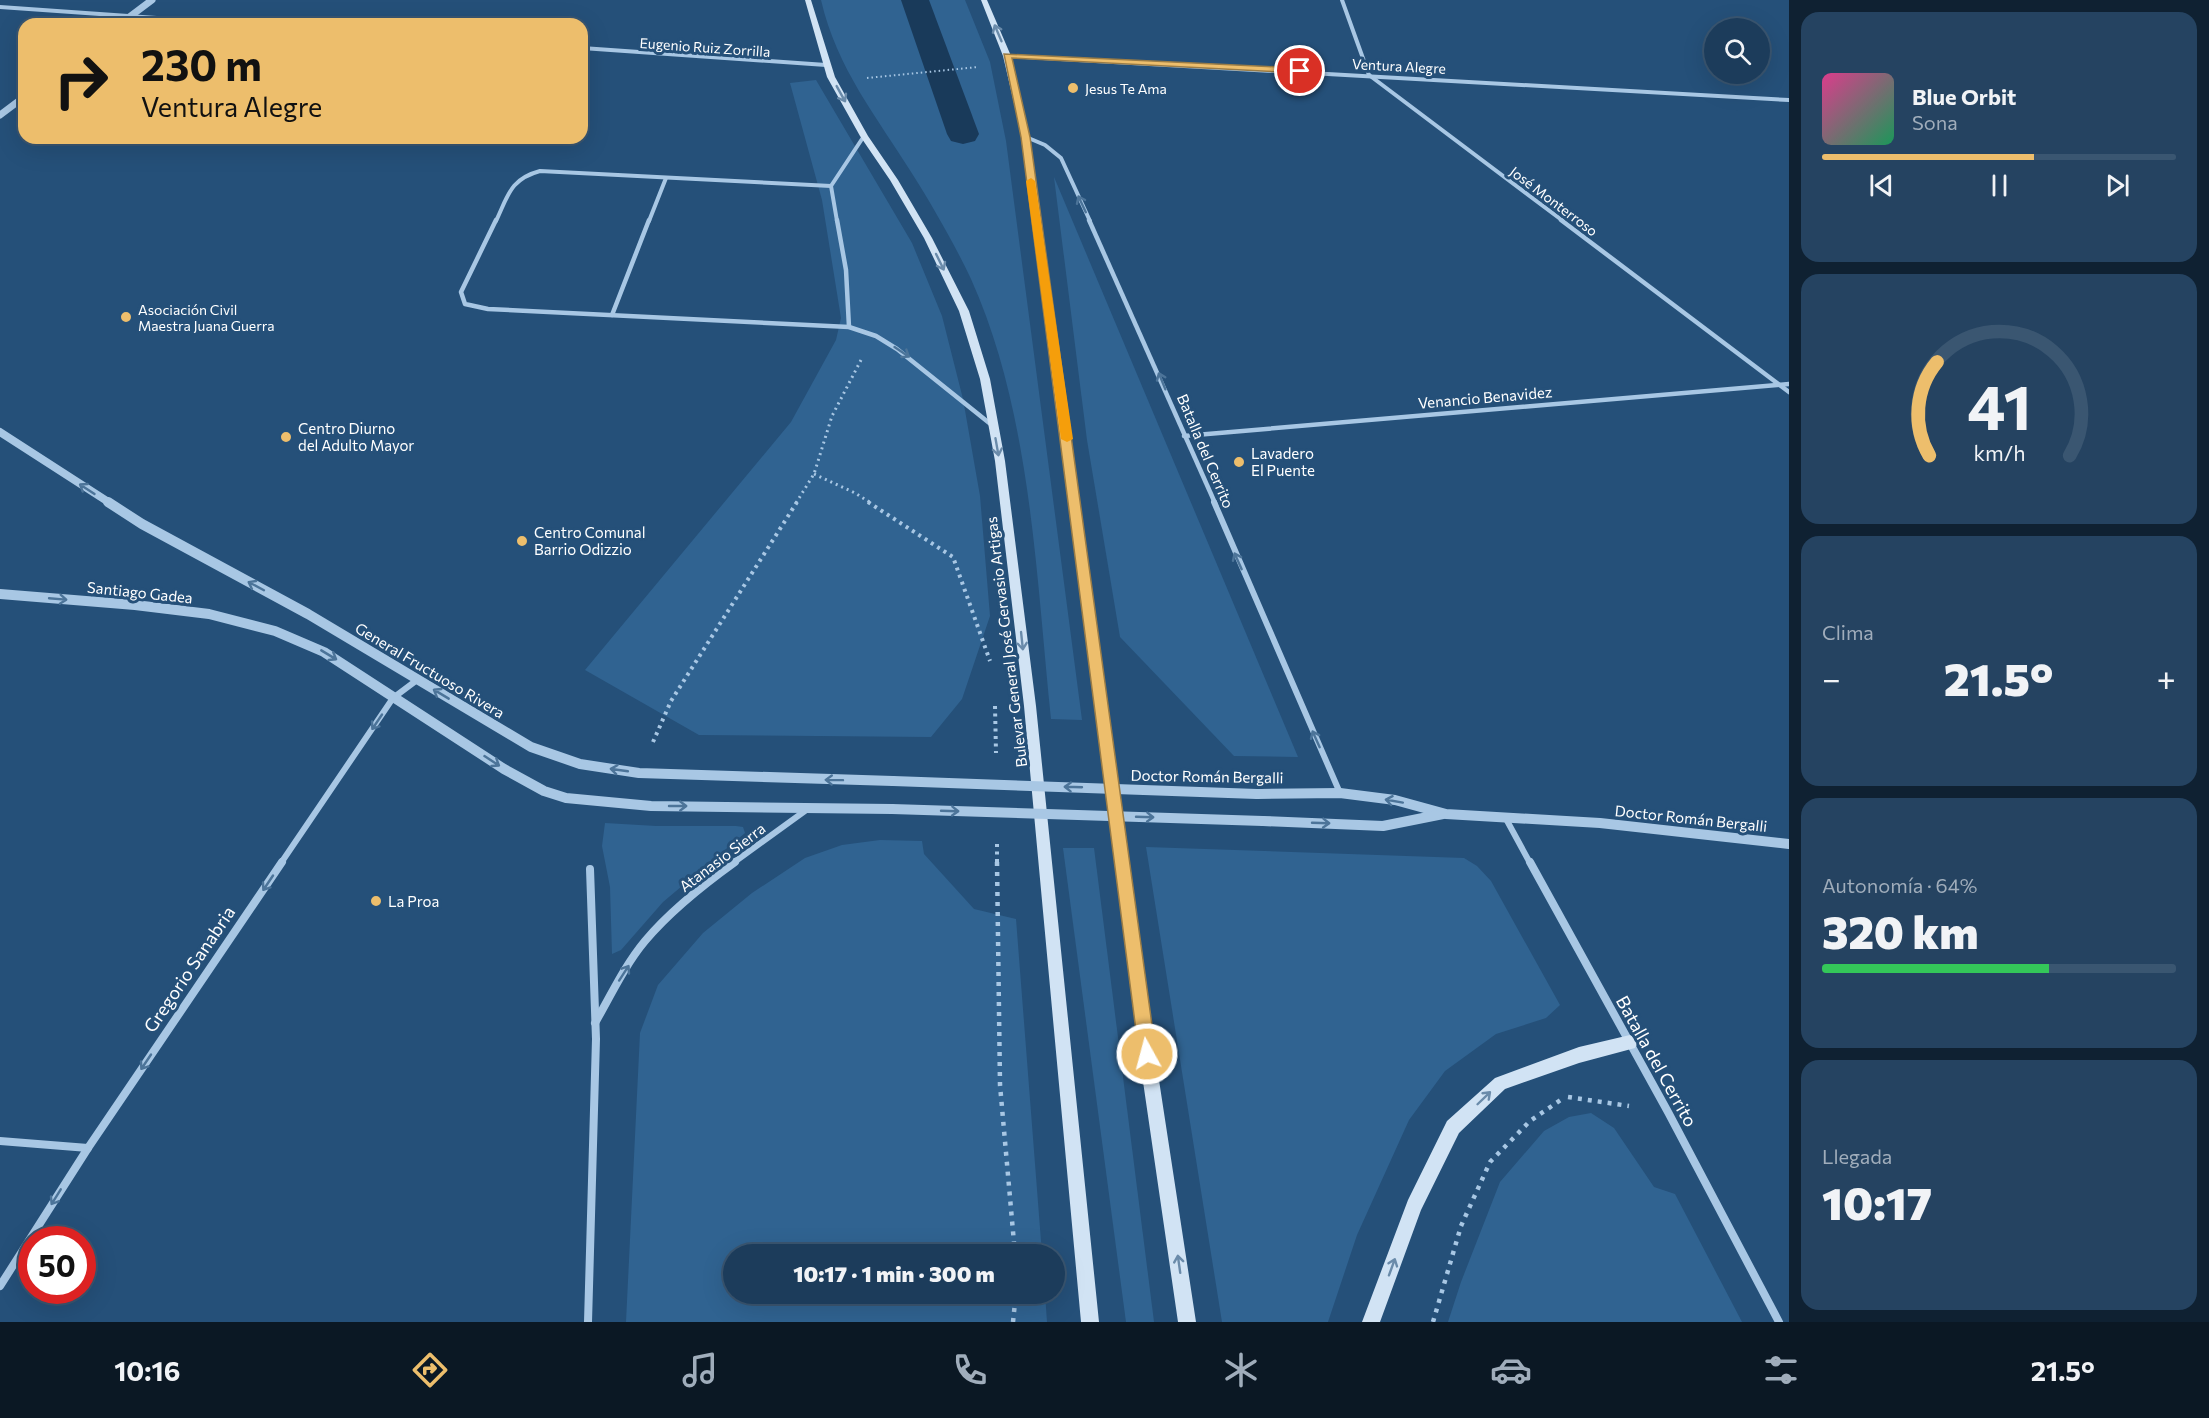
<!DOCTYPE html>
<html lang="es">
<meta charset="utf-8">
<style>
body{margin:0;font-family:Commissioner,sans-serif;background:#254361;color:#f1f3f6;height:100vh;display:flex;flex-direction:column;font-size:22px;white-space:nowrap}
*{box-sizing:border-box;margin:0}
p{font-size:20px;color:#a0adbb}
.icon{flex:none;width:33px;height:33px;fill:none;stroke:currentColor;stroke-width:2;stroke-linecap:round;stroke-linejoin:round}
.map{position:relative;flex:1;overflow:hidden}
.details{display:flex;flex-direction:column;gap:12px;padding:12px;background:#0f2132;width:420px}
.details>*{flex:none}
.hud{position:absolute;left:18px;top:18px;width:570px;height:126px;border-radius:18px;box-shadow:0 6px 24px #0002,0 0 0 2px #3a5671;background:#edbe6c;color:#111;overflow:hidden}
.fabs{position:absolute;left:1704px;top:18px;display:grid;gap:12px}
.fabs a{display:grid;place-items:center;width:66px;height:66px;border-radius:50%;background:#1c3c5b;box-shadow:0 6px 24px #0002,0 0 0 2px #3a5671;font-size:30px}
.speed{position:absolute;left:18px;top:1226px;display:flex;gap:12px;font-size:30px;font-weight:700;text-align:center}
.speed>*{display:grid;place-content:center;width:78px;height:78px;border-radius:50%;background:#1c3c5b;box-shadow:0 6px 24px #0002,0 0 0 2px #3a5671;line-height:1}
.speed .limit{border:9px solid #d22;background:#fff;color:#111}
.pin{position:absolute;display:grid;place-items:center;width:51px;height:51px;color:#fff;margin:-26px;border:3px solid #fff;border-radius:50%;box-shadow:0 2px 6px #0007}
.me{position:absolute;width:66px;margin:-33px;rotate:353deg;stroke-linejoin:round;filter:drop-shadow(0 0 4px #0008)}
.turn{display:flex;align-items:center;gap:21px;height:126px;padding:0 24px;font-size:27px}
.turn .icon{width:78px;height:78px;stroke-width:2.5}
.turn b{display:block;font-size:42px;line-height:51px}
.big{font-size:45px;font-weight:800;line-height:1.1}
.details .tile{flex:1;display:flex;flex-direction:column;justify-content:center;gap:9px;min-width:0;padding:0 21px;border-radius:18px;background:#254361}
.details .dial{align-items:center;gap:0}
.dial svg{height:156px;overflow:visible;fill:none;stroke:#3a5671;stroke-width:7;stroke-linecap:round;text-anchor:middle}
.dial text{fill:#f1f3f6;stroke:none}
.song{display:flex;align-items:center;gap:18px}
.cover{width:72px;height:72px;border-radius:9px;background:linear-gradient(135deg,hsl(330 70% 55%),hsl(150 70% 35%))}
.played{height:6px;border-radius:3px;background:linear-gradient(90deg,#edbe6c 60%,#3a5671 60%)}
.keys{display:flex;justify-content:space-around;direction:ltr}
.heat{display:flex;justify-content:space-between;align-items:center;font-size:33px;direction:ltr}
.charge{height:9px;border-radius:4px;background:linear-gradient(90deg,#34c759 64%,#3a5671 0)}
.trip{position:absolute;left:723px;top:1244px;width:342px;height:60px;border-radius:30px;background:#1c3c5b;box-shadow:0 6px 24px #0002,0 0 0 2px #3a5671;font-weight:800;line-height:60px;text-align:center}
.menu{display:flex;height:96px;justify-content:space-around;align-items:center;background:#0b1824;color:#a0adbb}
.menu .icon{width:42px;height:42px}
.menu .active{color:#edbe6c}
.menu b{font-size:27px;color:#f1f3f6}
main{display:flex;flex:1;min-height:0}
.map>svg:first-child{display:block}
</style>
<main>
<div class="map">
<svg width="1789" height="1322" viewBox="0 0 1789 1322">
<rect width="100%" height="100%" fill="#255079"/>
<g fill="#306391">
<path d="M821,0H965L990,62L1006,141L1082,720L1051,719C1036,575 1031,412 971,279C956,247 932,205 913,175C877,117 837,69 821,0Z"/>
<path d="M816,80L912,243L942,316L963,399L980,496L990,616L962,699L931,737L699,735L585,670L791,422L836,340L841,318L822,200L790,83Z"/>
<path d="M1054,177L1298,757L1234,756L1120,637L1087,440Z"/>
<path d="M605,823L656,826H736L743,827L745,833L663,902L621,950L612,954L610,887L602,846Z"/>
<path d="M880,840L922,841L924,854L974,909L1016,919L1042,1254H734V1293H1045L1047,1322H626L640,1033L658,985L703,933L752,893L805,858L842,845Z"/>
<path d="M1146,847L1464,858L1477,866L1491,881L1560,1005L1546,1018L1496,1034L1445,1071L1409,1120L1357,1235L1328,1322H1222Z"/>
<path d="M1063,848H1094L1154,1322H1126Z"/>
<path d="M1591,1113L1614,1128L1654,1187L1675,1194L1742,1322H1448L1461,1282L1500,1182L1544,1131L1569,1117Z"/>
</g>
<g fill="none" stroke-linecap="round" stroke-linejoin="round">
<path fill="#193a5a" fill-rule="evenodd" d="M901,0H929L979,134L975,141L963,144L951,141L947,134Z"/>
<path stroke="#a8c7e4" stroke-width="2" stroke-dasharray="1.5 3" stroke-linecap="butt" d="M867,78L978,67"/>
<g stroke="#a8c7e4" stroke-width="3" stroke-dasharray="2 4" stroke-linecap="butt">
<path d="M814,474L855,493L871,503"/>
<path d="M796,503L814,474L832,416L861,360"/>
</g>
<g stroke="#a8c7e4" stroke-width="4" stroke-dasharray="3 4.5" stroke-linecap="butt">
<path d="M868,502L953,557L990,661"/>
<path d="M995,706L996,753"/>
<path d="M653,742L671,701L797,502"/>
<path d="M997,844V863"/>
</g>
<g stroke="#a8c7e4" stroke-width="4.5" stroke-dasharray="4 6" stroke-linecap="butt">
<path d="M997,862L1000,1085L1015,1254"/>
<path d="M1568,1097L1629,1106"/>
<path d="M1013,1322L1016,1293"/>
<path d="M1433,1322L1461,1226L1490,1162L1530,1121L1562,1099"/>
</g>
<g stroke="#a8c7e4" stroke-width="4">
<path d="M1342,0L1369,75L1563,221"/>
<path d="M0,7L242,24"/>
<path d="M582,48L826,65"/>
<path d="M1007,56L1789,100"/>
<path d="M1026,137L1045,145L1061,158L1090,221"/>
<path d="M496,221C508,196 510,179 540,171L831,186"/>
<path d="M649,221L666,178"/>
<path d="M837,221L831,186L864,136"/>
</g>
<g stroke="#a8c7e4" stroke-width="4.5">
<path d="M496,220L461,292L465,304L488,309L849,327L876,336L897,349L993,426"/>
<path d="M837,220L846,270L849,327"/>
<path d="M1089,220L1215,503"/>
<path d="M1561,220L1789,392"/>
<path d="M612,315L649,220"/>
<path d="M1184,436L1789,384"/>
</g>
<g stroke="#a8c7e4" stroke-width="6">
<path d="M1214,502L1340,793"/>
<path d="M1505,817L1530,863"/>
<path d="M281,863L393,698L417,680"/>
<path d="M733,863L809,808"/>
</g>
<g stroke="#a8c7e4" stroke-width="8">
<path d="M1530,862L1668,1112L1779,1322"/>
<path d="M595,1023C611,995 625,965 645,941C671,910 703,885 735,862"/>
<path d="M0,1141L88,1148"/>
<path d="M0,1286L88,1148L282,862"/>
<path d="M588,1322L596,1039L590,869"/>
</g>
<g stroke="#a8c7e4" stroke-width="7">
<path d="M120,24L152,0"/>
<path d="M0,115L24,97"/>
</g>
<path stroke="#a8c7e4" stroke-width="8" d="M0,432L110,503"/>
<g stroke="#a8c7e4" stroke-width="10">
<path d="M108,502L142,524L308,614L531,747L580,764L639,773L893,781"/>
<path d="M0,594L135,605L209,614L275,631L324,652L504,769L544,791L566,798L651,806L892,809"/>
<path d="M1257,794L1340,793L1395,800L1446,814L1600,823L1789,844"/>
<path d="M1263,821L1383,826L1443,814"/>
</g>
<g fill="#d1e3f4" fill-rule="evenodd">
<path d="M805,0H811L835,77L868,136L898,180L932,238L969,311L990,379L1005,461L1036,706L1099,1322H1081L1024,706L995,461L980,379L959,311L924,238L890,180L860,136L827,77Z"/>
<path d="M981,0H987L1011,56L1030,137L1155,1054L1196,1322H1178L1139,1054L1022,137L1003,56Z"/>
<path d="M1630,1035L1635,1038L1638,1043L1635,1048L1579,1063L1505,1089L1459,1133L1421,1210L1380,1322H1362L1408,1200L1447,1121L1495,1078L1579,1047Z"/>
</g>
<g stroke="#a8c7e4" stroke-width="10">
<path d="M893,781L1257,794"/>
<path d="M892,809L1263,821"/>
</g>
</g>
<defs><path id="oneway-shaft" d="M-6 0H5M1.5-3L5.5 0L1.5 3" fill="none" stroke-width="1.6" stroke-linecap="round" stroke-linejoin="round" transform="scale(1.5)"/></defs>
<g stroke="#6a8baa">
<use href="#oneway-shaft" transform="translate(998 33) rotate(-113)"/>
<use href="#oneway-shaft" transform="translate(841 94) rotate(61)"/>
<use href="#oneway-shaft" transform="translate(940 262) rotate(64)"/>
<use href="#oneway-shaft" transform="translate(997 447) rotate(80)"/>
<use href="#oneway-shaft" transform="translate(1022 641) rotate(84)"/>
<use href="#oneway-shaft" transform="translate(1484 1098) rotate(-44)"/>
<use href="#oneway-shaft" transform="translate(1179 1264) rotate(-98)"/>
<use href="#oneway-shaft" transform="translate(1392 1267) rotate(-70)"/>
</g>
<g stroke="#4c7499">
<use href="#oneway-shaft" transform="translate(1082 204) rotate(-115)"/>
<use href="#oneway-shaft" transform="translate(902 352) rotate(34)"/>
<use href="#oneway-shaft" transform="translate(1162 381) rotate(-112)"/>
<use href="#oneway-shaft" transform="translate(87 489) rotate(-147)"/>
<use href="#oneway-shaft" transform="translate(1238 561) rotate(-114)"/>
<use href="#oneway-shaft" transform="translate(256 586) rotate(-152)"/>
<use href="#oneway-shaft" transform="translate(58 599) rotate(5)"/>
<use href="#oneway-shaft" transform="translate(329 655) rotate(31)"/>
<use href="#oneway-shaft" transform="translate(441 694) rotate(-149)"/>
<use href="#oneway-shaft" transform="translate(377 722) rotate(124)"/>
<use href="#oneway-shaft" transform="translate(1316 739) rotate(-114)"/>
<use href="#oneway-shaft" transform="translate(492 761) rotate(33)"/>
<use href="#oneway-shaft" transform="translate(619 770) rotate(-172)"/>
<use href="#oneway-shaft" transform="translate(834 780) rotate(-179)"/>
<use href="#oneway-shaft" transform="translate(1073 787) rotate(-178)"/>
<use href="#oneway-shaft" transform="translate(1394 801) rotate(-170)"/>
<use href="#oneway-shaft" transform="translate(678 806)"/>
<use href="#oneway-shaft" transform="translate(950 811) rotate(2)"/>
<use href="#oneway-shaft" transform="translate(1145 817) rotate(2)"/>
<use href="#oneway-shaft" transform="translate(1321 823) rotate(2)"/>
<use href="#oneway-shaft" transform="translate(268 883) rotate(124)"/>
<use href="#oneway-shaft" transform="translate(624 973) rotate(-57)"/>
<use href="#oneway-shaft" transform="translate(146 1062) rotate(124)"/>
<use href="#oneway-shaft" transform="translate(56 1197) rotate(122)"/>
</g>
<path fill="#edbe6c" stroke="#9a7c46" stroke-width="1.5" d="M1004,54L1300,68L1305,71L1300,73L1012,58L1030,137L1156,1054L1153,1060L1147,1063L1141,1060L1139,1054L1021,137Z"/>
<path fill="#f59e0b" d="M1031,178L1035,181L1073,439L1067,442L1061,439L1026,181Z"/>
<g fill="#edbe6c" stroke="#255079" stroke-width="2">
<circle cx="1073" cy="88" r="6"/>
<circle cx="126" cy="317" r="6"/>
<circle cx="286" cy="437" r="6"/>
<circle cx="1239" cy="462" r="6"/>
<circle cx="522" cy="541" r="6"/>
<circle cx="376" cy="901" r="6"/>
</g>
<g text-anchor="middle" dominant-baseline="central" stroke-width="6" stroke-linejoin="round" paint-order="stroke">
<g font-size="14" fill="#fff" stroke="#255079">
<text transform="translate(705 47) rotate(4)">Eugenio Ruiz Zorrilla</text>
<text transform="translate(1399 66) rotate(3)">Ventura Alegre</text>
<text transform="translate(1554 201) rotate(37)">José Monterroso</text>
</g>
<g font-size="14" fill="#fff" stroke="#255079" text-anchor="start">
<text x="1085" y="88">Jesus Te Ama</text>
<text x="138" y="309">Asociación Civil<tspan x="138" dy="16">Maestra Juana Guerra</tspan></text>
</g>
<g font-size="15" fill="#fff" stroke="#255079">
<text transform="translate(1485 397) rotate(-5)">Venancio Benavidez</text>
<text transform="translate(1206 451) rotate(67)">Batalla del Cerrito</text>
<text transform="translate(140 592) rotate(6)">Santiago Gadea</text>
<text transform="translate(1006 642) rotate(-97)">Bulevar General José Gervasio Artigas</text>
<text transform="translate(430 670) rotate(31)">General Fructuoso Rivera</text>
<text transform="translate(1207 776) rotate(1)">Doctor Román Bergalli</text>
<text transform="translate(1691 818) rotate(6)">Doctor Román Bergalli</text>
<text transform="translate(722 857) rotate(-37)">Atanasio Sierra</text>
</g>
<g font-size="15" fill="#fff" stroke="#255079" text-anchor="start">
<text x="298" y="428">Centro Diurno<tspan x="298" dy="17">del Adulto Mayor</tspan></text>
<text x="1251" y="453">Lavadero<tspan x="1251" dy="17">El Puente</tspan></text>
<text x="534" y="532">Centro Comunal<tspan x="534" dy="17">Barrio Odizzio</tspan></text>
<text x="388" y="901">La Proa</text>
</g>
<g font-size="18" fill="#fff" stroke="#255079">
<text transform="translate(189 969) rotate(-56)">Gregorio Sanabria</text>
<text transform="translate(1657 1061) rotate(61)">Batalla del Cerrito</text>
</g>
</g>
</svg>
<div class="fabs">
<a><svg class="icon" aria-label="search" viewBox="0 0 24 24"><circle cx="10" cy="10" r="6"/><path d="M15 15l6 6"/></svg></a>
</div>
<div class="speed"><div class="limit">50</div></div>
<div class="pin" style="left:1300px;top:71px;background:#d93025"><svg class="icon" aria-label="arrive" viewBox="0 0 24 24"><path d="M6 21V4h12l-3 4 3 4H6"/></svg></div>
<svg class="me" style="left:1147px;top:1054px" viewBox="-20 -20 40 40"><circle r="17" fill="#edbe6c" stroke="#fff" stroke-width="3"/><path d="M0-11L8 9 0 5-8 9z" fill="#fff"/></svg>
<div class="trip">10:17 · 1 min · 300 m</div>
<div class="hud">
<div class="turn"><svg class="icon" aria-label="right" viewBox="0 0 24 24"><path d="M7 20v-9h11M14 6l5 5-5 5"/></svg><div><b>230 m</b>Ventura Alegre</div></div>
</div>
</div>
<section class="details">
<div class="tile">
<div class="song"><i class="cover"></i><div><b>Blue Orbit</b><p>Sona</p></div></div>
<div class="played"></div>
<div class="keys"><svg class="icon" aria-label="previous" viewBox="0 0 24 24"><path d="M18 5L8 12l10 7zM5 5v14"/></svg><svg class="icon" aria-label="pause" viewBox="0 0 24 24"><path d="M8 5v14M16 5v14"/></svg><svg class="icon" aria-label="next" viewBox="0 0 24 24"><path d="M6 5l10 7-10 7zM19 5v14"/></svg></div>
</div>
<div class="tile dial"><svg viewBox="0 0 100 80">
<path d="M14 69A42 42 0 1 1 86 69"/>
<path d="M14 69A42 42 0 0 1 18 21" stroke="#edbe6c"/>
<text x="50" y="56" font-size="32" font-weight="700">41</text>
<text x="50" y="72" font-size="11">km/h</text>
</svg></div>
<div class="tile"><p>Clima</p>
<div class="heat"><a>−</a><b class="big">21.5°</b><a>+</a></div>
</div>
<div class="tile"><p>Autonomía · 64%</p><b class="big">320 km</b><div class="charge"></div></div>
<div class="tile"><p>Llegada</p><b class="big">10:17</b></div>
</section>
</main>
<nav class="menu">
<b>10:16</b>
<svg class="icon active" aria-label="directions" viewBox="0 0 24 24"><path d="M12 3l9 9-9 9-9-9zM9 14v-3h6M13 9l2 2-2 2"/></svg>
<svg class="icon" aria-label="music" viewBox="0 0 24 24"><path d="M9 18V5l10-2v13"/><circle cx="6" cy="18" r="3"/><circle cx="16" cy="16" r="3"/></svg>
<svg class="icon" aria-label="phone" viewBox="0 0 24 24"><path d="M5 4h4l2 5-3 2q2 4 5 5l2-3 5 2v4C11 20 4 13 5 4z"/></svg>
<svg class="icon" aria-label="climate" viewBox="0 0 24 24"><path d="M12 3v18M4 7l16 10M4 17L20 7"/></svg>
<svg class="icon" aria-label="car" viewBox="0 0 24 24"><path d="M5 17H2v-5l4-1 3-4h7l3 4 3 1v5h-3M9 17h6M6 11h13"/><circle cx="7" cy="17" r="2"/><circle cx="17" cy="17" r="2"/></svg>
<svg class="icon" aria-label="filters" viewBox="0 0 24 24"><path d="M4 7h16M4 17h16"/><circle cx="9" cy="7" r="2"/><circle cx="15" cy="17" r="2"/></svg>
<b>21.5°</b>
</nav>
